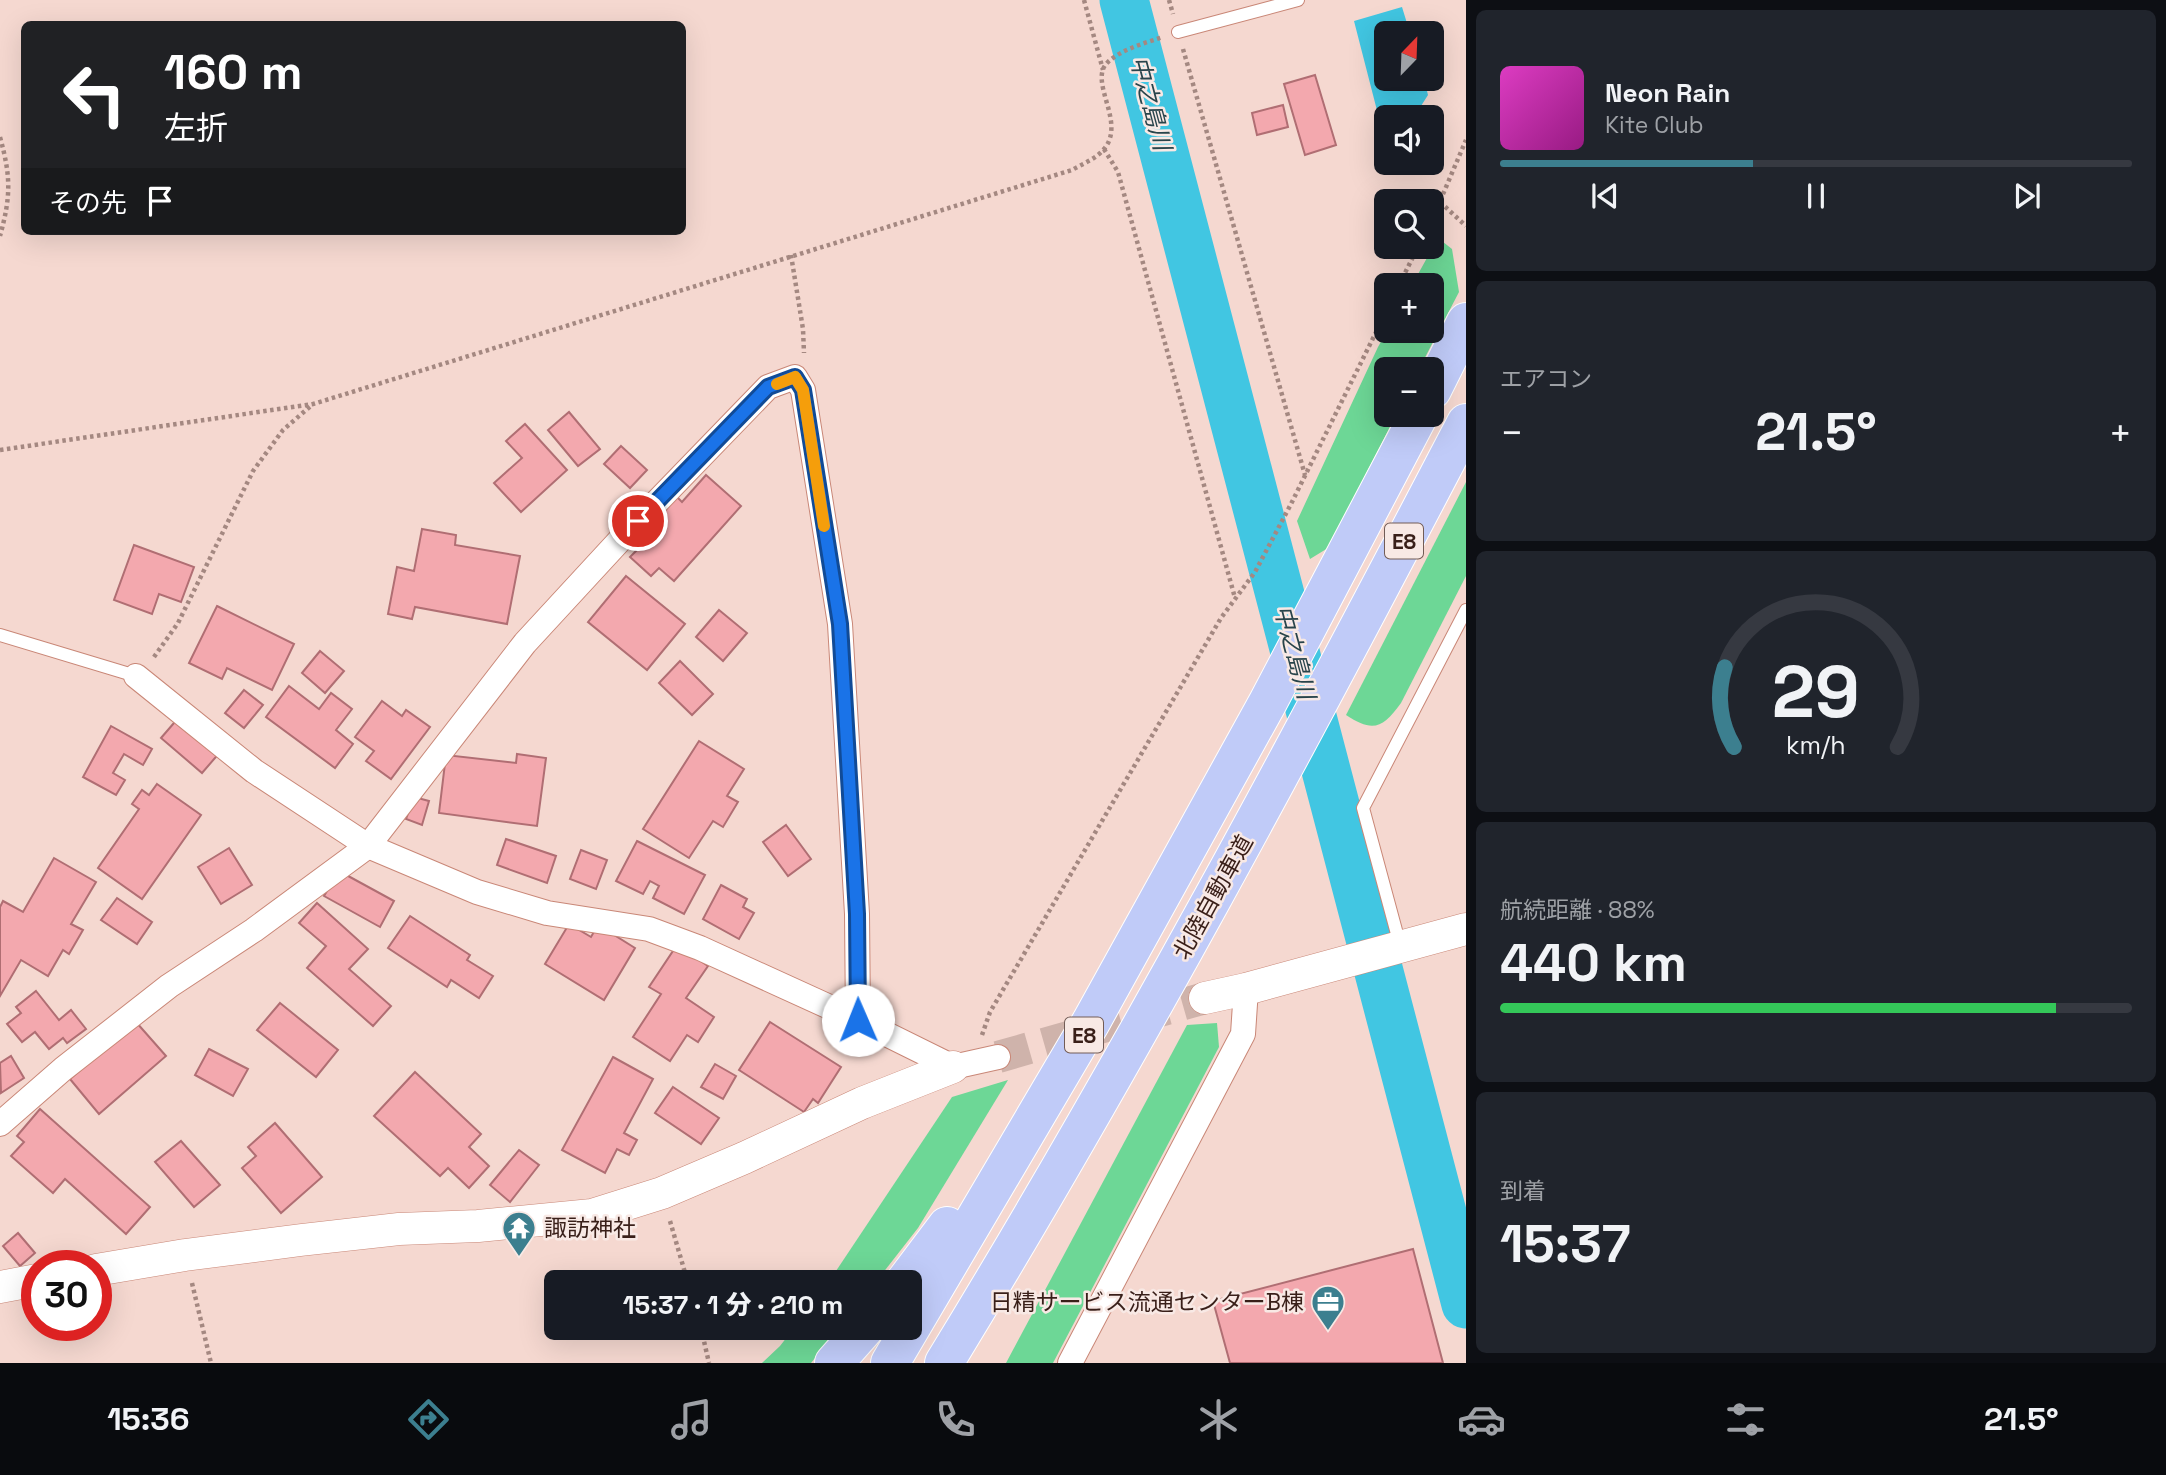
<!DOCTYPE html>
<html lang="ja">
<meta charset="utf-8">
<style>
body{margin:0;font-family:"Space Grotesk","Noto Sans JP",sans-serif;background:#20242c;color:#f1f3f6;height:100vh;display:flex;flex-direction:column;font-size:26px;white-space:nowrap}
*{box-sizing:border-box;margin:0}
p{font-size:23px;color:#9ea1a6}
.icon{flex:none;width:38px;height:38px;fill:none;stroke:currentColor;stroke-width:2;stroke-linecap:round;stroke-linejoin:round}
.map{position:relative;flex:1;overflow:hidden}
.panel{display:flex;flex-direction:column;gap:10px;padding:10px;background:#0d0f14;width:700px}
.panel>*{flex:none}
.banner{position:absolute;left:21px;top:21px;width:665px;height:214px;border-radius:10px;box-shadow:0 7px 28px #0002;background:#202124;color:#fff;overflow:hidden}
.needle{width:46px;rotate:23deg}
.buttons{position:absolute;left:1374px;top:21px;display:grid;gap:14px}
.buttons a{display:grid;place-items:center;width:70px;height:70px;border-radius:10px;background:#171b24;box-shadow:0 7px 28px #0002;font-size:35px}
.speed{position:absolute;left:21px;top:1250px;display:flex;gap:14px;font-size:35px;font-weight:700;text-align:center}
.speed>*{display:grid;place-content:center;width:91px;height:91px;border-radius:50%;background:#171b24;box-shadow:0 7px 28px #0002;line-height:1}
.speed .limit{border:10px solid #d22;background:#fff;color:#111}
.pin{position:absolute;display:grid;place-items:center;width:60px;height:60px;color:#fff;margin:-30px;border:4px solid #fff;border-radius:50%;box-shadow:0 2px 7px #0007}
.me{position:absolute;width:77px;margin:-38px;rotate:359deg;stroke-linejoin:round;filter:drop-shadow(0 0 5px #0008)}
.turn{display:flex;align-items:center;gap:24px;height:147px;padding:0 28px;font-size:32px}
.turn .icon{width:91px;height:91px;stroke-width:2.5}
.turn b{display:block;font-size:49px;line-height:60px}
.then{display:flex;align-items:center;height:66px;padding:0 28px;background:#0003;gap:14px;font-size:26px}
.big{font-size:52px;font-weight:800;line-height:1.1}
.panel .tile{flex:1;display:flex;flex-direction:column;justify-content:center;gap:10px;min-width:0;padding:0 24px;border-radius:10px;background:#20242c}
.panel .dial{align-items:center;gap:0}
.dial svg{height:182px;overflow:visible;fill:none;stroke:#363941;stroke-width:7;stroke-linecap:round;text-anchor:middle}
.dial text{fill:#f1f3f6;stroke:none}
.song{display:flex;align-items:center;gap:21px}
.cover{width:84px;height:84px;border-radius:10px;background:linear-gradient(135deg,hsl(310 70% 55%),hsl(310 70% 35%))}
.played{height:7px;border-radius:4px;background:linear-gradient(90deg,#3c7f8f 40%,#363941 40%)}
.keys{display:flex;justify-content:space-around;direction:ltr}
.heat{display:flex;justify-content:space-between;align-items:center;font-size:38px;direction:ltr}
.charge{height:10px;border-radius:5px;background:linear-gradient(90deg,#34c759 88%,#363941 0)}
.trip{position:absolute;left:544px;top:1270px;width:378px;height:70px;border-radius:10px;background:#171b24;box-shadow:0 7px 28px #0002;font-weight:800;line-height:70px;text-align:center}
.menu{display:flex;height:112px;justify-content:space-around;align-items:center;background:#090b0e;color:#9ea1a6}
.menu .icon{width:49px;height:49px}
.menu .selected{color:#3c7f8f}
.menu b{font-size:32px;color:#f1f3f6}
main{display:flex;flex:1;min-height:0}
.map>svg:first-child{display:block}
</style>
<main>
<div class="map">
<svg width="1466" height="1363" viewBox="0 0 1466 1363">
<rect width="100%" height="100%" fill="#f5d8d0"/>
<g fill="#6dd796">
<path d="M1438,238L1452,249L1459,292L1419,369H1386V415H1396L1328,548L1310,559L1297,521L1378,347L1387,331H1432V285H1412Z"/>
<path d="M1466,482V576L1401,703C1383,728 1373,733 1346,715Z"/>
<path d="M1217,1023L1219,1047L1053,1363H1006L1187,1025Z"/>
<path d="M1008,1080L918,1228L875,1283H828L952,1097Z"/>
<path d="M794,1328H839L811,1363H762L780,1346Z"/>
</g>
<path fill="#41c6e2" d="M1402,7L1410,33H1386V79H1424L1428,95L1414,117H1386V125L1381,126L1354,21Z"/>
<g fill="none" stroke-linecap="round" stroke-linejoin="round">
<path stroke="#41c6e2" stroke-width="49" d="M1124,0L1466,1304"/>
</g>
<g fill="#f3a8ae" stroke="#b06e73" stroke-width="2">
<path d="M1315,75L1336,145L1305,155L1284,84Z"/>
<path d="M1283,105L1288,127L1257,135L1252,113Z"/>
<path d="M569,412L600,449L578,466L548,430Z"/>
<path d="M525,424L567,470L521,512L494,483L522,458L506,441Z"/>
<path d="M621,446L647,470L630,488L604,464Z"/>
<path d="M706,475L741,506L674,581L659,568L651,576L630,557L638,549L631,543L675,495L682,502Z"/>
<path d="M422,529L456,535L455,545L520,556L507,624L415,607L412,619L388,614L397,567L414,571Z"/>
<path d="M134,545L194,567L181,602L159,594L152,614L114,600Z"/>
<path d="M626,576L685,624L647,670L588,622Z"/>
<path d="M217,606L294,644L272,690L227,668L222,679L189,663Z"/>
<path d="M719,610L747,633L723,661L696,637Z"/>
<path d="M320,651L344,671L325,693L302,673Z"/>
<path d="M680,661L713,694L692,715L659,683Z"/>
<path d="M289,686L319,709L331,693L352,709L336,730L353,744L335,768L266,717Z"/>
<path d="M244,690L263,705L244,728L225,713Z"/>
<path d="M382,701L402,716L406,710L430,727L391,779L366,761L374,751L355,737Z"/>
<path d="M180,716L221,751L202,773L161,738Z"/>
<path d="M111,726L152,749L143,765L124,754L113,773L125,780L116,795L83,777Z"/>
<path d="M699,741L744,769L727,796L738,802L723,827L713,821L689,858L643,829Z"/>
<path d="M517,754L546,758L537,826L439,813L446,755L516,763Z"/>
<path d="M157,784L201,815L142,899L98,868L139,809L132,804L142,790L149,795Z"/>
<path d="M414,797L429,801L422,825L406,819Z"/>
<path d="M786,825L811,859L788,876L763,842Z"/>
<path d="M506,839L556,856L547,883L497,865Z"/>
<path d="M637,841L705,875L684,914L653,898L659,886L650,881L643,894L616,881Z"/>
<path d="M229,848L252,885L221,904L198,867Z"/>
<path d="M581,850L607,860L596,889L570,879Z"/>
<path d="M54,858L96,882L71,924L83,930L69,954L63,950L48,976L21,960L0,996V907L3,901L23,912Z"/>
<path d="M339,871L394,901L380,927L324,896Z"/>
<path d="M721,885L747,899L743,907L754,913L739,939L703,919Z"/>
<path d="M117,898L152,922L137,944L101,920Z"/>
<path d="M317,903L368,949L349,969L391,1006L373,1026L307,968L326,946L299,923Z"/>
<path d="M410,916L470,955L467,960L493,976L479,998L451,980L447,987L388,948Z"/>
<path d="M569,924L591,937L598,925L635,948L604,1000L545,964Z"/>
<path d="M677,945L708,966L686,998L714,1017L698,1042L687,1035L670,1061L633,1037L661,994L649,987Z"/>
<path d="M36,991L59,1020L71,1010L86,1029L67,1043L63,1038L49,1049L35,1032L22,1042L7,1024L21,1013L16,1007Z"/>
<path d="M280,1003L338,1050L316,1077L257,1030Z"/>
<path d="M136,1022L166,1056L99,1114L70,1079Z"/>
<path d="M770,1022L841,1067L818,1103L813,1099L804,1112L739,1070Z"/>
<path d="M209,1049L248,1069L233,1096L195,1075Z"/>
<path d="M11,1056L24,1078L1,1093L0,1063Z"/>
<path d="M613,1057L653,1079L624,1133L637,1140L629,1155L617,1149L605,1173L562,1150Z"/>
<path d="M715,1064L736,1076L723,1099L701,1087Z"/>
<path d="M415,1072L481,1134L469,1147L489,1166L469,1188L448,1168L440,1176L374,1116Z"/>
<path d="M673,1087L719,1118L701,1144L655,1113Z"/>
<path d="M40,1109L150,1207L126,1234L65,1179L53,1193L11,1156L24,1142L17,1136Z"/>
<path d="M275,1123L322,1177L281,1213L242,1168L256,1156L248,1147Z"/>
<path d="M181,1141L220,1185L194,1207L155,1162Z"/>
<path d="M519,1150L539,1165L510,1202L490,1185Z"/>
<path d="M18,1233L35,1253L20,1266L3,1246Z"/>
<path d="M1413,1249L1443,1363H1230L1213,1301Z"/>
</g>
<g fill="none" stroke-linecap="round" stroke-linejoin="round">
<path stroke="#cfb3ab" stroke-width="32" stroke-dasharray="32 16" stroke-linecap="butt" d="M998,1057L1205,998"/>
<defs>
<g id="service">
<path d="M1178,32L1298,0"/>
<path d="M0,635L136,676"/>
<path d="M1400,945L1363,808L1466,610"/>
</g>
<g id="minor">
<path d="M136,676L254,771L368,846L477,892L547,913L649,929L700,948L858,1020L953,1067L998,1057"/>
<path d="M0,1124L63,1069L169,986L254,930L368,846L525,643L620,540L768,387L795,377L803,390L840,624L857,914L858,1020"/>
<path d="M1070,1363L1243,1034L1246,989"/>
</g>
<g id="tertiary">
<path d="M1205,998L1246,989L1466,929"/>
<path d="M96,1270L185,1255L301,1240L399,1229L478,1226L592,1215L662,1193L744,1158L862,1103L953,1067"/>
<path d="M0,1287L37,1280"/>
</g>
<g id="motorway">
<path d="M1432,390L1466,322"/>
<path d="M904,1283L947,1226"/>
<path d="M834,1363L865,1328"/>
<path d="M890,1363L1091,1022L1268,702L1419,415"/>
<path d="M944,1363C1131,1057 1300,741 1466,423"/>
</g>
</defs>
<use href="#service" stroke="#c98777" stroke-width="14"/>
<use href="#minor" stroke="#c98777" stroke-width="26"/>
<use href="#tertiary" stroke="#c98777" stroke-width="33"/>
<use href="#motorway" stroke="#fff" stroke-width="40"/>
<g stroke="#a48881" stroke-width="4.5" stroke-dasharray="3.5 3.5" stroke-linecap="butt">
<path d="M1084,0L1103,70"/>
<path d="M1169,0L1173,14"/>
<path d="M1183,49L1305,475"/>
<path d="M0,137C11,177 11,196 0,236"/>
<path d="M1104,149L1118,172L1235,598"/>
<path d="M1440,202L1466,226"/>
<path d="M1432,220L1466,140"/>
<path d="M791,255L803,329L804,353"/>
<path d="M1399,285L1418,247"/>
<path d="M0,450L313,404L1072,170C1082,164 1096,159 1104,149C1127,122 1087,81 1108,62C1122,49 1145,43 1163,37"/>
<path d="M154,657L178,623L253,471L283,430L313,404"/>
<path d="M982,1035L990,1012L1221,618L1255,572L1291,504L1386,312"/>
<path d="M670,1221L688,1283"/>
<path d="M192,1283L211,1363"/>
<path d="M701,1328L709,1363"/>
</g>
<use href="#service" stroke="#fff" stroke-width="12"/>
<use href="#minor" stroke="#fff" stroke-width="24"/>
<use href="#tertiary" stroke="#fff" stroke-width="32"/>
<use href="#motorway" stroke="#c0cbf8" stroke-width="38"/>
</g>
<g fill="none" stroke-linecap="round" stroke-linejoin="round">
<defs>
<path id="route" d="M638,521L768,387L795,377L803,390L840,624L857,914L858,1020"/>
</defs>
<use href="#route" stroke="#114b97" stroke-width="18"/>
<use href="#route" stroke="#1a73e8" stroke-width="12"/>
<path stroke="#f59e0b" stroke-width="12" d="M777,384L795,377L803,390L824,526"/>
</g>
<defs>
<symbol id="temple-pin" viewBox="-11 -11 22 30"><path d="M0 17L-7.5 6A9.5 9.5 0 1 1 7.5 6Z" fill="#3c7f8f" stroke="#f8e9e5"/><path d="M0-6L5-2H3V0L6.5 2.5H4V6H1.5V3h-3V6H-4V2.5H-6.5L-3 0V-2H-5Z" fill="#fff"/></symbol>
<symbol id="office-pin" viewBox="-11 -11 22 30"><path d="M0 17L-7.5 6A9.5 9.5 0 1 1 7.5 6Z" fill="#3c7f8f" stroke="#f8e9e5"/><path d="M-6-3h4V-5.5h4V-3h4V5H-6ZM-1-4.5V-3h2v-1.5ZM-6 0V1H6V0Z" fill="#fff"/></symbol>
</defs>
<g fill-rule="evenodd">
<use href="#temple-pin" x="500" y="1209" width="38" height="52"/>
<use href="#office-pin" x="1309" y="1283" width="38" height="52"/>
</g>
<g text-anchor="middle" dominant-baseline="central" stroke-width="5" stroke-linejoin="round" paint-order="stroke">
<g fill="#f8e9e5" stroke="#725c56" stroke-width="2">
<rect x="1385" y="523.5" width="38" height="35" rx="5"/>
<rect x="1065" y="1017.5" width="38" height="35" rx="5"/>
</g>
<g font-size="21" font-weight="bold" fill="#391f19">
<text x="1404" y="541">E8</text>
<text x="1084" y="1035">E8</text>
</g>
<g font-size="23" fill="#391f19" stroke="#f8e9e5">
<text transform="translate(1213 897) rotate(-61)">北陸自動車道</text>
</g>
<g font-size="23" fill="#391f19" stroke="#f8e9e5" text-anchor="start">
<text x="544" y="1228">諏訪神社</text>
<text x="1304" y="1302" text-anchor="end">日精サービス流通センターB棟</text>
</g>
<g font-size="24" font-style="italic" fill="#28444b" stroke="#f8e9e5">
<text transform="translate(1151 103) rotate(75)">中之島川</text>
<text transform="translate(1295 652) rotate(75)">中之島川</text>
</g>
</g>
</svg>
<div class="buttons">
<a><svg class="needle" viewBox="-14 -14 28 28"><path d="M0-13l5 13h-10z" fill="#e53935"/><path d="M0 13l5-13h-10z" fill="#9ea1a6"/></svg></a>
<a><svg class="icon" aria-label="sound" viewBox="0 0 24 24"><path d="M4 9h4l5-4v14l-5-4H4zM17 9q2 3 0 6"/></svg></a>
<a><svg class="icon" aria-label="search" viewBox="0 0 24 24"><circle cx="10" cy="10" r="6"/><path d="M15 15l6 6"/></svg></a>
<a>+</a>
<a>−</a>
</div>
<div class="speed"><div class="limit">30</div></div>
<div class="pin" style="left:638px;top:521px;background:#d93025"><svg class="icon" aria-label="arrive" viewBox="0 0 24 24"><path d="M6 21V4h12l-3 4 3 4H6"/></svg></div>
<svg class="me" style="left:858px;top:1020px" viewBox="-20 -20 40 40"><circle r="19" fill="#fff"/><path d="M0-13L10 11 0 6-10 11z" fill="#1a73e8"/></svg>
<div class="trip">15:37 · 1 分 · 210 m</div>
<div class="banner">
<div class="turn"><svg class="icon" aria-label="left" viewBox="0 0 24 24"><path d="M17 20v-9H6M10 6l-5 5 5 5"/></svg><div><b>160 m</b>左折</div></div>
<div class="then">その先<svg class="icon" aria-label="arrive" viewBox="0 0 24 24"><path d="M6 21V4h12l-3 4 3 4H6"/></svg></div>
</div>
</div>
<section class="panel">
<div class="tile">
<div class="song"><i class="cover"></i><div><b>Neon Rain</b><p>Kite Club</p></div></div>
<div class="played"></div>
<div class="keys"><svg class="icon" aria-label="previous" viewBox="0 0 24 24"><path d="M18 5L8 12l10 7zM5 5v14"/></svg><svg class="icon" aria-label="pause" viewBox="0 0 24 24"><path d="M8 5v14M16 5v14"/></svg><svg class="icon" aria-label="next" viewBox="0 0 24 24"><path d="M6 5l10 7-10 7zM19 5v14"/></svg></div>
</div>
<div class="tile"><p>エアコン</p>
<div class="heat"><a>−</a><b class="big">21.5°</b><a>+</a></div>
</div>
<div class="tile dial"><svg viewBox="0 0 100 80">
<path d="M14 69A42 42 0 1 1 86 69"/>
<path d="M14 69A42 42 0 0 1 10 34" stroke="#3c7f8f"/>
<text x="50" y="56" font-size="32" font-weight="700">29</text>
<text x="50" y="72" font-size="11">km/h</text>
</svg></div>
<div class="tile"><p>航続距離 · 88%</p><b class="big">440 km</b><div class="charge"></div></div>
<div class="tile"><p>到着</p><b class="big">15:37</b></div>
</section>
</main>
<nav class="menu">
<b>15:36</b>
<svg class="icon selected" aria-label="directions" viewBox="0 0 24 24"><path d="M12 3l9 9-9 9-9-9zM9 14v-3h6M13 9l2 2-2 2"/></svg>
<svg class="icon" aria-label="music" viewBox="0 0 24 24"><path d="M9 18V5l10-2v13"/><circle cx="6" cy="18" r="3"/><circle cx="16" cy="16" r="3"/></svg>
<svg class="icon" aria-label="phone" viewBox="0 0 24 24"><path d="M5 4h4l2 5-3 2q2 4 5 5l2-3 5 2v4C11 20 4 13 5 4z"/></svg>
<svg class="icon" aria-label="climate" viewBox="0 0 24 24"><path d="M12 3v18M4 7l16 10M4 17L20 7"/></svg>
<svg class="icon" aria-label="car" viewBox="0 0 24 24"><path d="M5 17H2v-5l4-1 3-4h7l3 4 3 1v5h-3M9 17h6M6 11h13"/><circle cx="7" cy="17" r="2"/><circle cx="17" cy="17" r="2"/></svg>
<svg class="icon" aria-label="filters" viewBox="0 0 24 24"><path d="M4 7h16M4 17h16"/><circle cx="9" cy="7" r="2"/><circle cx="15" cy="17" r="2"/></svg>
<b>21.5°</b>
</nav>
